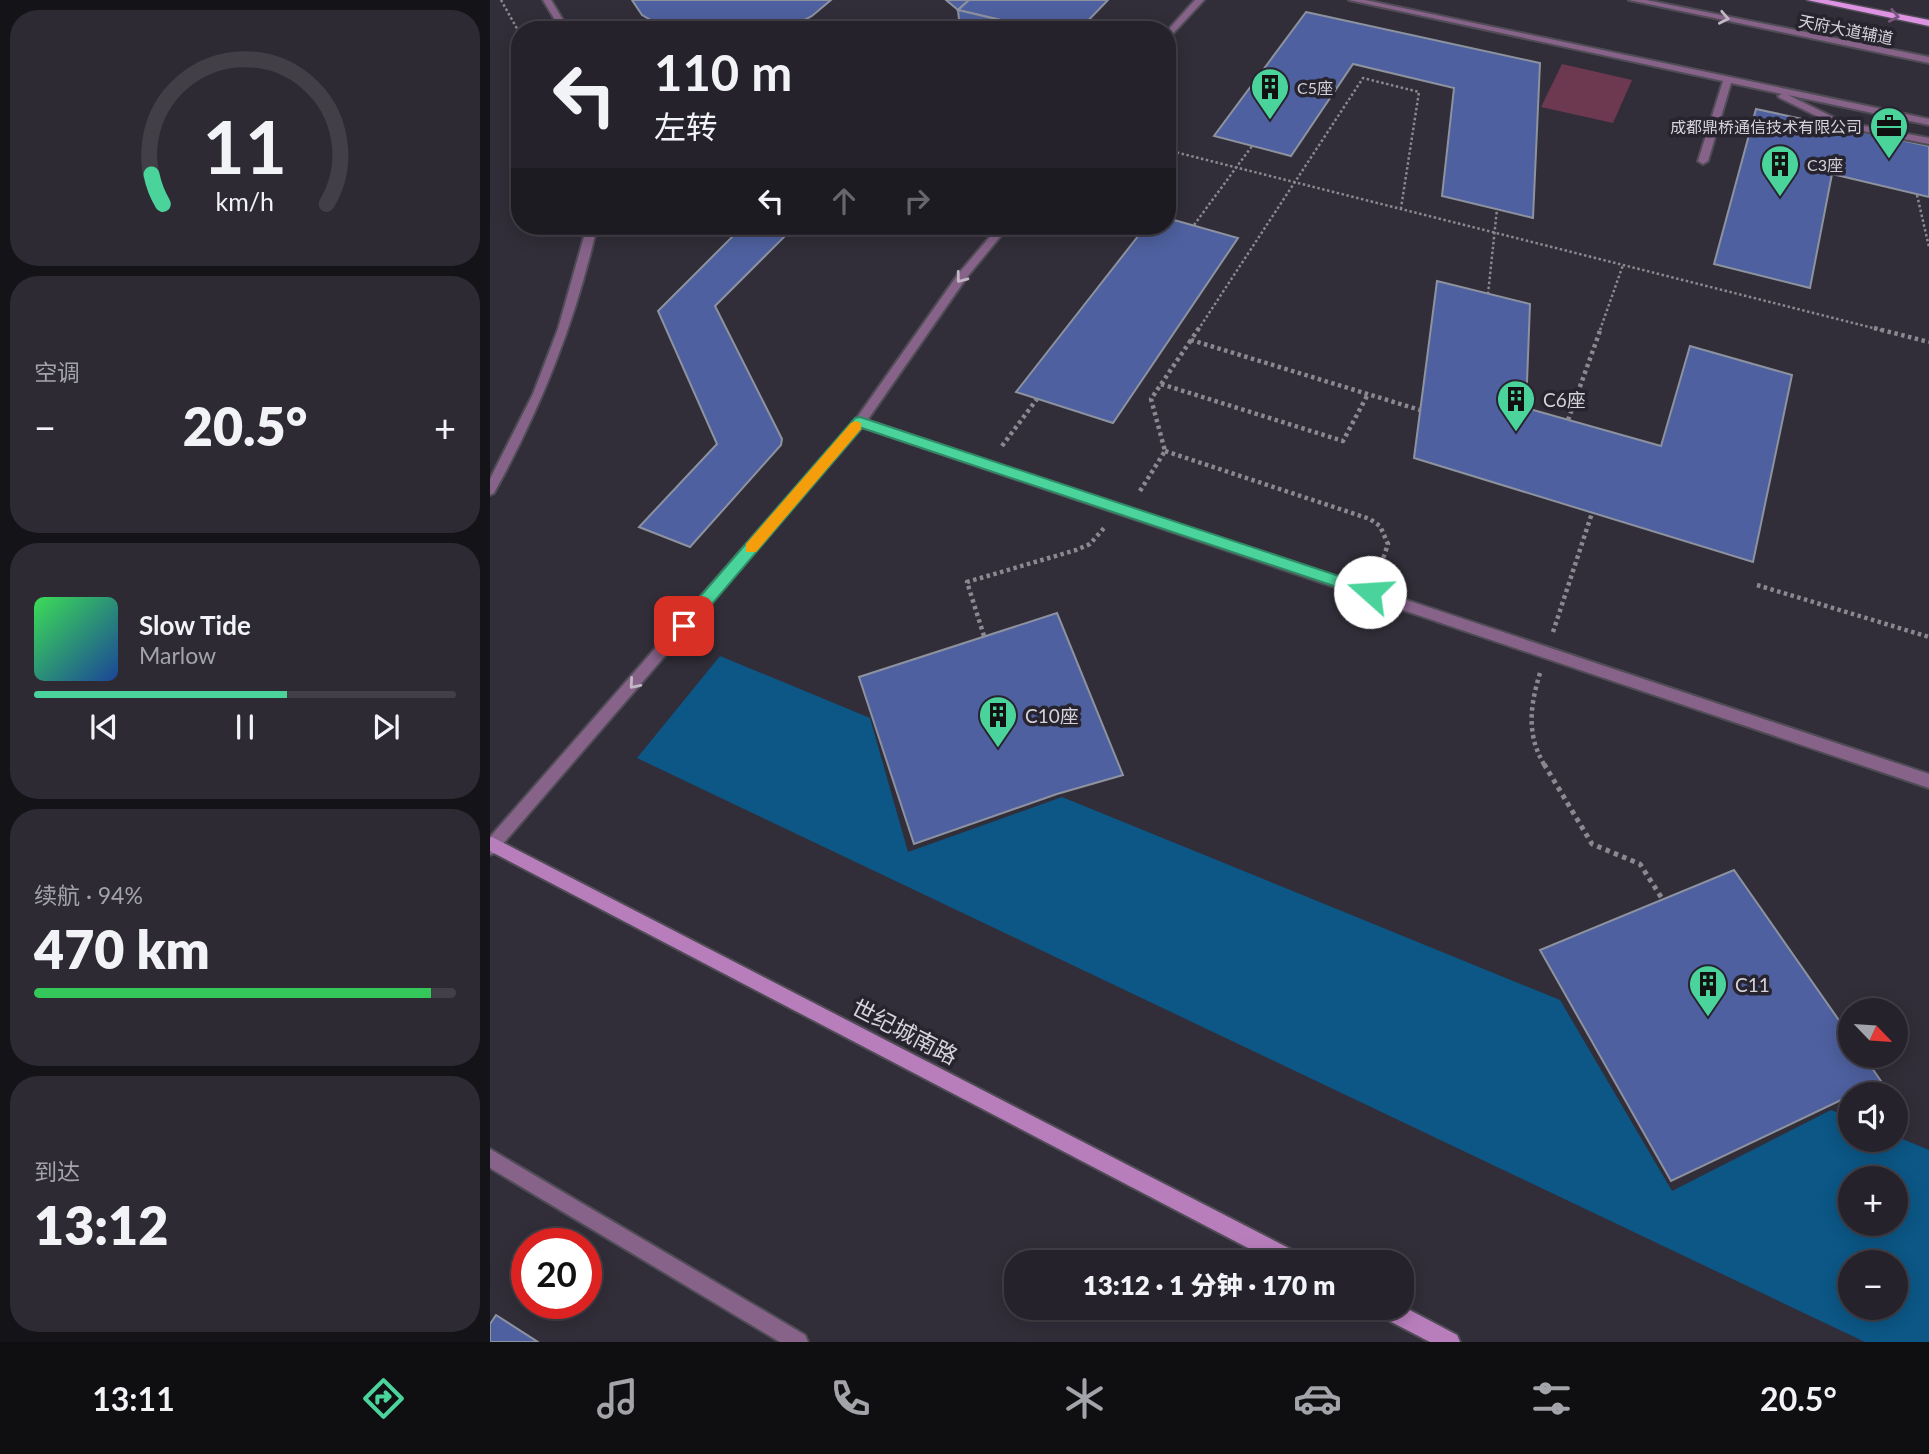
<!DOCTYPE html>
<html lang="zh">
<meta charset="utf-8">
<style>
body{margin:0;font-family:Lato,"Noto Sans SC",sans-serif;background:#2d2a33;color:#f1f3f6;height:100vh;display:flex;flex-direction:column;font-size:26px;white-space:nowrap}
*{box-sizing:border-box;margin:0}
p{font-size:23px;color:#a3a4a9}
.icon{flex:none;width:38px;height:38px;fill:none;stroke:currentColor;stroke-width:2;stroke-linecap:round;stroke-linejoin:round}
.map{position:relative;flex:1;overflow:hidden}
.panel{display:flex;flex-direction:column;gap:10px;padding:10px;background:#141318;width:490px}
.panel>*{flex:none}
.guide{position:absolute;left:21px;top:21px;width:665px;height:214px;border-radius:28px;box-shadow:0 4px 18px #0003,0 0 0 2px #423f47;background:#25222b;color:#f1f3f6;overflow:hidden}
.needle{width:46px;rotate:115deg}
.fabs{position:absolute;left:1348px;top:998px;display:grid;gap:14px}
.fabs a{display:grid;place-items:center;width:70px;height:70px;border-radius:50%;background:#25222b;box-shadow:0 4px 18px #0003,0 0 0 2px #423f47;font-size:35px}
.speed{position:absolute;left:21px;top:1228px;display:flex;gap:14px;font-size:35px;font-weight:700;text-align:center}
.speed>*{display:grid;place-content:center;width:91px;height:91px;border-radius:50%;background:#25222b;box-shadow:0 4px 18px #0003,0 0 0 2px #423f47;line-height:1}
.speed .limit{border:10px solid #d22;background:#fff;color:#111}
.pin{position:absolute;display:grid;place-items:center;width:60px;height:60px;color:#fff;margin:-30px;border-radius:14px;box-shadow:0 4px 10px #0006}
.me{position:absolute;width:77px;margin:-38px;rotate:289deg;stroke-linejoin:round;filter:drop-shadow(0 0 5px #0008)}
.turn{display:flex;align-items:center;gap:24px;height:147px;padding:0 28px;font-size:32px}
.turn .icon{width:91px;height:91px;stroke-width:2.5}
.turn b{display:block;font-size:49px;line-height:60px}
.lanes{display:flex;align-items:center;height:66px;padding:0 28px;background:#0003;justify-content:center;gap:35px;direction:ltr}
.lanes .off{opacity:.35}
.big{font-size:52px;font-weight:800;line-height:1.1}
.panel .widget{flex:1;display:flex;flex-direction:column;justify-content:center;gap:10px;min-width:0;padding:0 24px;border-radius:28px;background:#2d2a33}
.panel .dial{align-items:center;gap:0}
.dial svg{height:182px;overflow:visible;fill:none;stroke:#423f47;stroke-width:7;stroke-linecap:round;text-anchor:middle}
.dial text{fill:#f1f3f6;stroke:none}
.song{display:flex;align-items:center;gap:21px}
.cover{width:84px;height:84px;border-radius:10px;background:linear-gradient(135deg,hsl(130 70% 55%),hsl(220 70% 35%))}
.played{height:7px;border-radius:4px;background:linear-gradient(90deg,#4ad49c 60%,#423f47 60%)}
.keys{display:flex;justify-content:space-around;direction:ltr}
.heat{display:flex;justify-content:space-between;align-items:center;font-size:38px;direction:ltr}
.charge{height:10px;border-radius:5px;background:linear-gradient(90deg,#34c759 94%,#423f47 0)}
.trip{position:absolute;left:514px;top:1250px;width:410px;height:70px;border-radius:28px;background:#25222b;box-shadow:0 4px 18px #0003,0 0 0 2px #423f47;font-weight:800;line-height:70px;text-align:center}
.tabs{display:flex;height:112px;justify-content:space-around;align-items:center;background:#0f0e11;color:#a3a4a9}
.tabs .icon{width:49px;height:49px}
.tabs .selected{color:#4ad49c}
.tabs b{font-size:32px;color:#f1f3f6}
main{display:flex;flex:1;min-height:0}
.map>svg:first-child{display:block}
</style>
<main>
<section class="panel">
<div class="widget dial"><svg viewBox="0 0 100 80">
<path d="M14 69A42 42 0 1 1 86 69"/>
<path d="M14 69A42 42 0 0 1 9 56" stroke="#4ad49c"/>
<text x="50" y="56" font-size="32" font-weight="700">11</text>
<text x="50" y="72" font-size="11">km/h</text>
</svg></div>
<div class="widget"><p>空调</p>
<div class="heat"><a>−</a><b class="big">20.5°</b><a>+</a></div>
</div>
<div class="widget">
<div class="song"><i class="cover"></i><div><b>Slow Tide</b><p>Marlow</p></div></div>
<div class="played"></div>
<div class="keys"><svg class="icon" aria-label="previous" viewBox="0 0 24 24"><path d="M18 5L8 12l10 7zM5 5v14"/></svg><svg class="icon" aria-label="pause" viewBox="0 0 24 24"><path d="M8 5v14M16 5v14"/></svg><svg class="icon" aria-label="next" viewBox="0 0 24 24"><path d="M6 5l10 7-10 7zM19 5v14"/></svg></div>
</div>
<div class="widget"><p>续航 · 94%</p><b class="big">470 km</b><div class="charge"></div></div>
<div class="widget"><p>到达</p><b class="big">13:12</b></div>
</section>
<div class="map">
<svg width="1439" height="1342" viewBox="0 0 1439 1342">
<rect width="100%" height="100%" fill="#312e39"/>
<path fill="#6c3951" d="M1072,64L1142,80L1123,123L1051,107Z"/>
<path fill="#0c5786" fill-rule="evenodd" d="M230,656L380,718L418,852L572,797L1070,1000L1182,1191L1341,1110L1360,1118V1139H1405V1136L1439,1150V1342H1375L147,758ZM1360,1178H1405V1223H1360ZM1360,1262H1405V1307H1360Z"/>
<g fill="#4e609f" stroke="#8d929f" stroke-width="2">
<path d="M142,0H341L322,16L296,30H188L168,24L152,15Z"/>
<path d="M456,0H479L468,10Z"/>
<path d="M479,0H618L589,30H553L468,10Z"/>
<path d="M468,10L553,30H470Z"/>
<path d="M816,12L1050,63L1043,218L952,196L964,88L863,64L801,156L724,136Z"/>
<path d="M1266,109L1439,146V197L1342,174L1320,288L1224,264Z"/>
<path d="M677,218L748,238L623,423L526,392L656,226H677Z"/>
<path d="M253,226H305L225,306L292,439L291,445L200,547L149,527L227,444L168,311Z"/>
<path d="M947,281L1040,304L1036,408L1171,446L1200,346L1302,375L1263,562L924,458Z"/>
<path d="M567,613L633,775L567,794L424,844L369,677Z"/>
<path d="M1244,870L1360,1036V1055H1373L1391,1081L1181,1181L1050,950Z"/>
<path d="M6,1315L48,1342H0V1324Z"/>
</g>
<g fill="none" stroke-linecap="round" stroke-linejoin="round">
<defs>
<g id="service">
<path d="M859,0H875L1439,119V125L1298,95L1353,122L1439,138V144L1347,126L1290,98L1288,96L1292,94L1241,83L1218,161L1213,164L1208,161L1233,81Z"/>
<path d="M370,418L1439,774V788L366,425L364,422Z"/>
<path d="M0,1149L315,1335L318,1342H290L0,1168Z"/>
</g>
<g id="minor">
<path d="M53,0H61L79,30H71Z"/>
<path d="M705,0H714L677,40V31Z"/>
<path d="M97,226H107C86,321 51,408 4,493L0,495V479L43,394L68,329Z"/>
<path d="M509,226H519L477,277L374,425L5,853L0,855V837L366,419L469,273Z"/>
</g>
<path id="tertiary" d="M1139,0H1156L1439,57V63Z"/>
<g id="secondary">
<path d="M2,837L812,1255L814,1262H785L0,851V838Z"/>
<path d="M912,1306L967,1335L970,1342H940L886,1314L883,1307Z"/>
</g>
<path id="primary" d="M1317,0H1338L1439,20V26Z"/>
</defs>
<use href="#service" stroke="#4f4c56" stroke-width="4"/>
<use href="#minor" stroke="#4f4c56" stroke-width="4"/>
<use href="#tertiary" stroke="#4f4c56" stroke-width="4"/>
<use href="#secondary" stroke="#4f4c56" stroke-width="4"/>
<use href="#primary" stroke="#4f4c56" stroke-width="3"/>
<g stroke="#8a8890" stroke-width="2.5" stroke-dasharray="2.5 2.5" stroke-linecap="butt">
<path d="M11,0L30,34"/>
<path d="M677,150L1391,330"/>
<path d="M1427,195L1439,247"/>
<path d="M708,330L873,78L929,92L911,208"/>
<path d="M1110,330L1133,265"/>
</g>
<g stroke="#8a8890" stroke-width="4.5" stroke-dasharray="3.5 3.5" stroke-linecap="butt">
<path d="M709,328L701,340L930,410"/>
<path d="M1384,328L1439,342"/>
<path d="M671,384L853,441L878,394"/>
<path d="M1078,420L1111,328"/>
<path d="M512,446L547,399"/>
<path d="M675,451L880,519L890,526L898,544L889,571"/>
<path d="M650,491L675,451L661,399L701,340"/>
<path d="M1267,585L1439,637"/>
<path d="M1063,632L1102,513"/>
<path d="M494,636L477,582L586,550L600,544L614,528"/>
<path d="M1050,673C1040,706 1036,735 1055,766"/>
</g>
<path stroke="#8a8890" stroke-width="5" stroke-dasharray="4.5 4.5" stroke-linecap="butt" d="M1054,764L1102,844L1150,864L1173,900"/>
<use href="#service" fill="#876389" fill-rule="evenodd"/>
<use href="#minor" fill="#876389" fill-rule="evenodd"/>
<use href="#tertiary" fill="#876389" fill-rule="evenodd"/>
<use href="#secondary" fill="#b87ebc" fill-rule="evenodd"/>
<use href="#primary" fill="#dd92e2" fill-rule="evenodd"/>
<g stroke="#8a8890" stroke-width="2.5" stroke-dasharray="2.5 2.5" stroke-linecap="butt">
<path d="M704,225L762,146"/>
<path d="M998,294L1007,209"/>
</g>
</g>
<defs><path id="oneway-chevron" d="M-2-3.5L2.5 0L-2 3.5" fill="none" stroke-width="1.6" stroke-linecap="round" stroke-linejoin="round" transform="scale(1.75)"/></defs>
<use stroke="#795680" href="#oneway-chevron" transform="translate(1404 16) rotate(11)"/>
<g stroke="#c2b7c6">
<use href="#oneway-chevron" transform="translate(1234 18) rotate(11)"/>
<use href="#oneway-chevron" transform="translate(471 278) rotate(127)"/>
<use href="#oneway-chevron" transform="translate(144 684) rotate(131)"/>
</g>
<path fill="#4ad49c" stroke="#308a65" stroke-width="2" d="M370,417L885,588L887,592L880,598L372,428L199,631H188V622L365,418Z"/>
<path fill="#f59e0b" d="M366,421L371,423V429L266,552H256V544L361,423Z"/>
<defs>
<symbol id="building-pin" viewBox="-11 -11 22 30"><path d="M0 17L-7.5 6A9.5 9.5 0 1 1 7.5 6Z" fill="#4ad49c" stroke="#27242f"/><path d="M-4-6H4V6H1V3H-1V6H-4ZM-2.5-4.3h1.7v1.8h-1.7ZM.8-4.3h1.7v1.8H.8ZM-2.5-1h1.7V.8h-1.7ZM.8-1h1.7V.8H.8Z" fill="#111"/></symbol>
<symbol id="office-pin" viewBox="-11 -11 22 30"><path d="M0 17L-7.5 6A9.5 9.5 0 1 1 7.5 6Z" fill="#4ad49c" stroke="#27242f"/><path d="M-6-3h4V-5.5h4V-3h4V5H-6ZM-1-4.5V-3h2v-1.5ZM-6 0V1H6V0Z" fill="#111"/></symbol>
</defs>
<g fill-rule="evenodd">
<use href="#building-pin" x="758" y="65" width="44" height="60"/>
<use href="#office-pin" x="1377" y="104" width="44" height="60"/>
<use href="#building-pin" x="1268" y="142" width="44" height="60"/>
<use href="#building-pin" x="1004" y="377" width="44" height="60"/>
<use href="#building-pin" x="486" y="693" width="44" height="60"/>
<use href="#building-pin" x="1196" y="962" width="44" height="60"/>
</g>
<g text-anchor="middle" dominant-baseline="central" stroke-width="7" stroke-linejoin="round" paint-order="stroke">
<g font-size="16" fill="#d5d3da" stroke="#27242f">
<text transform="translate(1356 29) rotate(11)">天府大道辅道</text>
</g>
<g font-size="16" fill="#d5d3da" stroke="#27242f" text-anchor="start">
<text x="807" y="87">C5座</text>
<text x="1372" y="126" text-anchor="end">成都鼎桥通信技术有限公司</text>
<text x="1317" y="164">C3座</text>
</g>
<g font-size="19" fill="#d5d3da" stroke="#27242f" text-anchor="start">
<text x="1053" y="399">C6座</text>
<text x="535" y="715">C10座</text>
<text x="1245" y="984">C11</text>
</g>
<g font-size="23" fill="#d5d3da" stroke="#27242f">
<text transform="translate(415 1031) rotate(27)">世纪城南路</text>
</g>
</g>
</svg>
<div class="fabs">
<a><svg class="needle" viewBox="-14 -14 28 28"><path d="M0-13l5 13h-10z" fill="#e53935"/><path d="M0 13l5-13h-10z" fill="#a3a4a9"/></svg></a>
<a><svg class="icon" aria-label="sound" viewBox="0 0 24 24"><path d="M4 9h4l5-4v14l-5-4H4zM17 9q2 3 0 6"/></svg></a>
<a>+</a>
<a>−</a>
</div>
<div class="speed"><div class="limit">20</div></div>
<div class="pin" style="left:194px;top:626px;background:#d93025"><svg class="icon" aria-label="arrive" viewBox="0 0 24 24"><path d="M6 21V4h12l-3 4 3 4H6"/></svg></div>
<svg class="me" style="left:880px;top:592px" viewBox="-20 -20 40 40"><circle r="19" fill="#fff"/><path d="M0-13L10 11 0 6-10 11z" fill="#4ad49c"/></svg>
<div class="trip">13:12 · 1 分钟 · 170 m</div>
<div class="guide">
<div class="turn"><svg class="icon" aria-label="left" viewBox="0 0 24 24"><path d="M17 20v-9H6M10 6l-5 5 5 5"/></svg><div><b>110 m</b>左转</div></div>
<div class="lanes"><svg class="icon" aria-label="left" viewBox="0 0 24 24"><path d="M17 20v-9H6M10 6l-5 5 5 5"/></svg><svg class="icon off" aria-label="ahead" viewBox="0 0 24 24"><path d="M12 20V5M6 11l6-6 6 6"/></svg><svg class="icon off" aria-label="right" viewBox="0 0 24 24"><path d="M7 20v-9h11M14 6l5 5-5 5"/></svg></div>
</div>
</div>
</main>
<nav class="tabs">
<b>13:11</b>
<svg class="icon selected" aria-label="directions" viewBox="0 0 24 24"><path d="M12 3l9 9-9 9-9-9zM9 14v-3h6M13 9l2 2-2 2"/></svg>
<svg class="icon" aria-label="music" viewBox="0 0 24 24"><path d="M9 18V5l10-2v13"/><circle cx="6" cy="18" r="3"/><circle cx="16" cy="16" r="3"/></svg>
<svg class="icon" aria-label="phone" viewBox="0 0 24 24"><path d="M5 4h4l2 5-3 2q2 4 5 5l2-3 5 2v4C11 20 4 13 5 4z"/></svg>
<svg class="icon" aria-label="climate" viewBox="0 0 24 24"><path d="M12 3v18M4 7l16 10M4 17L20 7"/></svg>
<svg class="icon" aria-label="car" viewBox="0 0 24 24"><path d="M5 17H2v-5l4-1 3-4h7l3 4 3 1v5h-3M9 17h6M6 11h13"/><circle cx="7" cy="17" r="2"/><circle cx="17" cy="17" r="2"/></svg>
<svg class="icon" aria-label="filters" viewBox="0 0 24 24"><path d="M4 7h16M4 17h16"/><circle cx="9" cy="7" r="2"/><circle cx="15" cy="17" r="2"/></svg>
<b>20.5°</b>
</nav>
